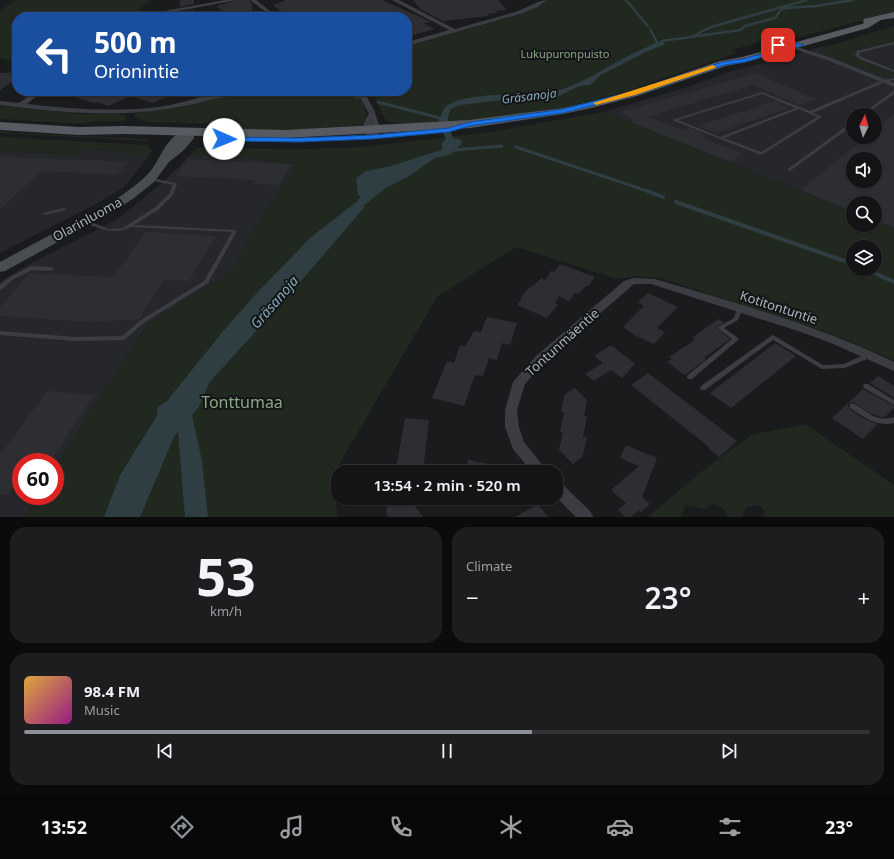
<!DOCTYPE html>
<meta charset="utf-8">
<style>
body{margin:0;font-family:"Noto Sans",sans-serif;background:#1d1d1f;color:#f1f3f6;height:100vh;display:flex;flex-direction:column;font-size:15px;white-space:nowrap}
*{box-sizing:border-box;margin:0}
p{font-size:13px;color:#9d9ea1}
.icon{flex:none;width:22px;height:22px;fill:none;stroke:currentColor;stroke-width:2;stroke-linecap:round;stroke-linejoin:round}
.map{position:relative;height:517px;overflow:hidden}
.side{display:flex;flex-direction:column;gap:10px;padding:10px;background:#0b0b0c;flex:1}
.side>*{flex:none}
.top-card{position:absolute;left:12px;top:12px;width:400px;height:84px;border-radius:16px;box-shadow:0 1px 3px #0004,0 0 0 1px #333335;background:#1a4fa0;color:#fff;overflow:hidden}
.needle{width:26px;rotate:5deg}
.fabs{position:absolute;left:846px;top:108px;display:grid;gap:8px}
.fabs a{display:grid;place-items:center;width:36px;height:36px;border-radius:50%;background:#141416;box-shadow:0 1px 3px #0004,0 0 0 1px #333335;font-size:20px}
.speed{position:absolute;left:12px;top:453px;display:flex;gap:8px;font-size:20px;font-weight:700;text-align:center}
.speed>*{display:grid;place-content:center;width:52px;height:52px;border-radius:50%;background:#141416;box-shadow:0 1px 3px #0004,0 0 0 1px #333335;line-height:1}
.speed .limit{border:6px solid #d22;background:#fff;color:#111}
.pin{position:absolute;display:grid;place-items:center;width:34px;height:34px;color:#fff;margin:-17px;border-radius:8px;box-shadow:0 2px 6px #0006}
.me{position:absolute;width:44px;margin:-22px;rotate:91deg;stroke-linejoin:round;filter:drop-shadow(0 0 3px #0008)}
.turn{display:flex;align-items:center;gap:14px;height:84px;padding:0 16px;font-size:18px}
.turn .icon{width:52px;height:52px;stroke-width:2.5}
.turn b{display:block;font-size:28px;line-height:34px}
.big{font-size:30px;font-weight:600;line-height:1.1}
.side .widget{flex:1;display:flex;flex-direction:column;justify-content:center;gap:6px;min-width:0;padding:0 14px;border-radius:16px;background:#1d1d1f}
.side .dial{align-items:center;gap:0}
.dial b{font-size:52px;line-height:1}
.song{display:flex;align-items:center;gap:12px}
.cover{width:48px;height:48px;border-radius:6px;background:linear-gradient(135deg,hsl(40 70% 55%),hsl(310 70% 35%))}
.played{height:4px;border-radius:2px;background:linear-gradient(90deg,#8c9099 60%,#333335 60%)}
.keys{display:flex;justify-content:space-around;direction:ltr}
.heat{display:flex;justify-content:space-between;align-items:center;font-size:22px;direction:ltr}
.side .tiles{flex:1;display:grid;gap:10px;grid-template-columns:1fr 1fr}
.widget:last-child{grid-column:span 2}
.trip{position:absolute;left:331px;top:465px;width:232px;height:40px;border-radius:16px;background:#141416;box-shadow:0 1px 3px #0004,0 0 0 1px #333335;font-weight:600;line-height:40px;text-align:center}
.menu{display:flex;height:64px;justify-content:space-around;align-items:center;background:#080809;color:#9d9ea1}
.menu .icon{width:28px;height:28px}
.menu .selected{color:#8c9099}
.menu b{font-size:18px;color:#f1f3f6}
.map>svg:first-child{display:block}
</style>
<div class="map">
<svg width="894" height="517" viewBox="0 0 894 517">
<rect width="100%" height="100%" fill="#1a1b1d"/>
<g fill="#26272a" fill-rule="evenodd">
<path d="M894,28V230L875,222V203H853V213L604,112L687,87L726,73L821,47L845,43ZM853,115H875V137H853ZM853,159H875V181H853Z"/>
<path d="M88,149L126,151L122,156L148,157L123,188L96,204L0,253V151L76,155Z"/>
<path d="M191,154L238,157L297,164L255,228L232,272L147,325L55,468V462H21V496H37L24,517H0V282L24,267L116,220L163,182Z"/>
</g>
<g fill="#20281f" fill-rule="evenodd">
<path d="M17,0H150L128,17H17V57L9,60L0,58V10Z"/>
<path d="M547,0H894V12L800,37L783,36L731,50L737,53L624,92L583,103L545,111L460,123L399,124L386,121L371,91H407V46L521,14L539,7Z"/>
<path d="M894,26V41L850,51L852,57L894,74L884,77L833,56L822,48Z"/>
<path d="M241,91H357C364,102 371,116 360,127L339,131L218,130L221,124L146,122L133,116L136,113L183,106Z"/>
<path d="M0,106L83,114H124L126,119L123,121L88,122L84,124L0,119Z"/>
<path d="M604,112L853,213V225H875V222L894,230V360L827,332L660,278L637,276L617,279L516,247L437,297L335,471L337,517H24L37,496H55V468L147,325L232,272L255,228L297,164L238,157L191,154L197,148L309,149L363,147L490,132ZM853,247H875V269H853Z"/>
<path d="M0,131L18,133L148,139L147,141L0,133Z"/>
<path d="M0,137L148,145L152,151L148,157L122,156L125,151L88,149L76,155L0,151Z"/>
<path d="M805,424L894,485V517H764L765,512L759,505L746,507L742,517H728L723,508L713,503L706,509L686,505L681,517H648L696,476L751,435Z"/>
</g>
<g fill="#2f3e42">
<path d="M662,41L665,44L644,53L601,75L590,85L579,86L557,97L517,98L461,105L451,109L448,117V123H439V119L445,107C471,89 524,98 555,91C586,84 613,61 643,49C650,46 654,42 662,41Z"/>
<path d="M450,131L453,138L461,140L462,143L452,154L435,158L428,163L409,176L386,188L363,206L365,207L363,209L295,288L209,383L199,407L192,415L202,461L208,517H185L178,432L174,437L140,517H104L120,475L157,416L158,407L167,401L224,330L256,294L311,237L355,203L361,197L358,195L356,178L366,171L391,166L441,150L443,147L441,144L446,139L443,133Z"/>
</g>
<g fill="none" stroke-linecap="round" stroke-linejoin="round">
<g stroke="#2f3e42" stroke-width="2.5">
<path d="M626,0L648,26"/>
<path d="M650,29L658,44"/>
<path d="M693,36L711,27L807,0"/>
<path d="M662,41L740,30L745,26L775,18L780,11L785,8L816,6L853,0"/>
</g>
<g stroke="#2f3e42" stroke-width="3">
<path d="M336,91L358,97"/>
<path d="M378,102L444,119"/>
<path d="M516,147L650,192"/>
<path d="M453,150L502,146"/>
</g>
<g stroke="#2f3e42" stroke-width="4">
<path d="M647,191L663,197"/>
<path d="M676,202L853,264"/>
<path d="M865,269L894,282"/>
</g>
</g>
<g fill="#2d2e31" fill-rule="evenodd">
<path d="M180,0H194V4L180,7Z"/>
<path d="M239,0H249L252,4L253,15L243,17H230L216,6Z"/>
<path d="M284,0H382L431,22L423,23L435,29L414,35L407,31V17H368L357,12L329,17H300L297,14L287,16L273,5L284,1Z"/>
<path d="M413,0H498L507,10L495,11L497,13L487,14L489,16L443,21L420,9Z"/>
<path d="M194,10V17H180V12Z"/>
<path d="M17,72V78L0,90V73Z"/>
<path d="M755,73L816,99L799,105L753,85L647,117L683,130L689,128L708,136L702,138L743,154L731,162L630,122L634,120L620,112Z"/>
<path d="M63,91H180L153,103L131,96L108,106L98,102L94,103L63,93Z"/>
<path d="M775,101L790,108L715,133L697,126Z"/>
<path d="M894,114V227L875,220V203H853V211L801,190L866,137H875V130ZM853,159H875V181H853Z"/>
<path d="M0,156L69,160L70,159L129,162L116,175L42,171L0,209Z"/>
<path d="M188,159L291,164L279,185L253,184L256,180L175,176Z"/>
<path d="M146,232L216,236L189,281L164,280L139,319L92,322L0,316V307L29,273L113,277Z"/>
<path d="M560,264L595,277L588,286H586L578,294L575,293L569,301L559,296L555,303L558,305L547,318L517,305L522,299L520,298L531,286H533L541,278L545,280L551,271L554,272Z"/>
<path d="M648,293L678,307L657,328L665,332L654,344L636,336L623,327L644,306L638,302Z"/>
<path d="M487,317L517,323L510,345L502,343L497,360L489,358L483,376L475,375L464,406L432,398L447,361L454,363L460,345L465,346L474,331L481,332Z"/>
<path d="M718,319L724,322L716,328L730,339L704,358L706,359L685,375L667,362L672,359L669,357L692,342L695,338L693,337Z"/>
<path d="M775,343L796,356L731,408L710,393Z"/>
<path d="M611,345L635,364L622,378L611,370L594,381L585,374L603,363L594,356Z"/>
<path d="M648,373L737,441L719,457L708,448L709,447L631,385Z"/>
<path d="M878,376L894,386V398L870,383Z"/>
<path d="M575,388L587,400L584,416H587L583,437H587L583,456L573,464L559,450L563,433L560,432L564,412L561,411L565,394Z"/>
<path d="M863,389L894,406V408L885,417H881L872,414L853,402L849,403L848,405L849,409L865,419L878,424L863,439L832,418Z"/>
<path d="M47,391L94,395L50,462H21V487L14,486L7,495H0V455Z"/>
<path d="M405,418L429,420L423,470L396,468Z"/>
<path d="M626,445L657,458L642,497L650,504L641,512L639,510L631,517H625L618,510L626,503L611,490L639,466L620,458Z"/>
<path d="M468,460L505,467V472H465Z"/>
<path d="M388,498H416L415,506L423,517H388L386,513Z"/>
<path d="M538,504L548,517H515Z"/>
</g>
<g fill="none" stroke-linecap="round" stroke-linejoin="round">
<g fill="#3b3d42" fill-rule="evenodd">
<path d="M894,42V44L859,53V55L862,57L894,70V72L860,59L855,55L857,51Z"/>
<path d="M894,78V80L885,82L813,113L822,117L761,155L672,120L762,92L810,111L883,80ZM762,94L795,108L720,137L678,120ZM799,109L817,117L761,152L724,138Z"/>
<path d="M893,91H894V94L865,115H861Z"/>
<path d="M852,122H853V125L790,171H788V169Z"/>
<path d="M149,178H151L175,183L177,184L173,195L158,210L134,225L235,230L237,231L208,283L145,322L125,339L123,340L76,341L0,335V331L76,337L122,336L141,320L204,281L232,232L130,227C115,236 99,228 84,223V222L86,221H88L109,229L123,228L154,208L169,194L173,185L149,180Z"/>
<path d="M64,208L66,209V210L45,215L43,214V213Z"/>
<path d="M31,266L51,267L54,269L51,271L32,270L14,279L2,289L0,290V285L10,277Z"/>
<path d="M740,306L742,307L743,308L738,320L724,328L738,338L739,339L738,340L692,379H688L687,377L688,375L732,339L717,328L718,327L734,318L737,308L738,307Z"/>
<path d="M773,335L823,365L844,364L868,353H872L873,355L872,357L845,368L822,369L773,340L705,390H701L700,388L701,386L771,336Z"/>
<path d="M864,384H868L894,400V405L864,388L863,386Z"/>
<path d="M852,403C869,410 873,423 894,417V423C876,427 864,417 850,408L849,406L850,404Z"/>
</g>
<g fill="#3b3d42" fill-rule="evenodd">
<path d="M225,0H238L167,13L164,11Z"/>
<path d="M250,0H256L278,17H272Z"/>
<path d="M392,0H399L455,29C475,23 495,18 515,12C525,9 538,0 547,0L538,7L520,14L407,46V42L449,30Z"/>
<path d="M789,40L795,46L831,58L894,83V87L827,60L791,48L786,42Z"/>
<path d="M36,91H43L27,104C71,109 115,112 159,107C186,103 213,91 240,91C233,97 218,98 209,100C136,120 73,114 0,105V101L19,103Z"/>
<path d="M357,91H364L374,110L381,130L375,139H369C362,128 361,125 369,114ZM371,122L373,130L372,132Z"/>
<path d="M633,278L655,279C736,303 817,325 894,362V371L831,343L801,332L651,284H634L544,362L525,384L517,410L519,427L524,442L548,472H532L513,449L505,427V410L513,382L536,356L624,281Z"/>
<path d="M556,481L561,483L591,512L593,517H576L556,497Z"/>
</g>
<path fill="#494d52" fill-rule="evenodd" d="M188,129L193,132L194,138L184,150L169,162L154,182L134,198L116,210L5,271L0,272V262C24,249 48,236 73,223C98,210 123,197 145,177C161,163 164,135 188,129Z"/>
<path fill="#575b61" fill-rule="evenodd" d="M894,12V18L881,20L868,28L747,62L726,66L637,96L591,108L563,114L470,128L285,138L123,134L79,135L0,130V122L79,127L123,126L285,130L470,120L563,108L590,102L629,92L720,61L742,57L862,24L864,23L863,21L864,19Z"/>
</g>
<path fill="#1a73e8" stroke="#114b97" d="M787,41L804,45L745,62L725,65L635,95L563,113L470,126L449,132L372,139L299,142L224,141L221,139L224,137L299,138L372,135L449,128L470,122L563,109L630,92L722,62L743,59L794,45L789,44L778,47L776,45Z"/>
<path fill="#f59e0b" d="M713,65L716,67L715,68L635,95L596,105L593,103Z"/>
<g text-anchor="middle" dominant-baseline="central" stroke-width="4" stroke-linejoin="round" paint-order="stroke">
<g font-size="11" fill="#88a982" stroke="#151518">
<text x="565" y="53">Lukupuronpuisto</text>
</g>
<g font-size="12" font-style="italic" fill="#82abb9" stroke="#151518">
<text transform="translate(529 96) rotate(-7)">Gräsanoja</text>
</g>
<g font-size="13" fill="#acb5bd" stroke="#151518">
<text transform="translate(87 219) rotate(-29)">Olarinluoma</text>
<text transform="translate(779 307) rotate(18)">Kotitontuntie</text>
<text transform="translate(562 342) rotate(-42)">Tontunmäentie</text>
</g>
<g font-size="14" font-style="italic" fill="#82abb9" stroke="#151518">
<text transform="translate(274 302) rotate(-49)">Gräsanoja</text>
</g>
<g font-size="16" fill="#88a982" stroke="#151518">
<text x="242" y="402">Tonttumaa</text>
</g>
</g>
</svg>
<div class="fabs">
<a><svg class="needle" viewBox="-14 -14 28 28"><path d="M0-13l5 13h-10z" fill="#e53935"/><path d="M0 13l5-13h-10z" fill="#9d9ea1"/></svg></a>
<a><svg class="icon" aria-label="sound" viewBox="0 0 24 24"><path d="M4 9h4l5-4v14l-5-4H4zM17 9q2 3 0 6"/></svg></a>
<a><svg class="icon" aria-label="search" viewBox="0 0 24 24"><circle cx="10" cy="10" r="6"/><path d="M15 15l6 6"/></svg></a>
<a><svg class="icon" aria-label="layers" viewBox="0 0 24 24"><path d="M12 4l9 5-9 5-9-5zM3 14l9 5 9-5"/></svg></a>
</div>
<div class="speed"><div class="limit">60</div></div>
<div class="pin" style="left:778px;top:45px;background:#d93025"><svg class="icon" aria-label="arrive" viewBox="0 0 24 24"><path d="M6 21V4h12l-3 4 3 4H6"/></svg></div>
<svg class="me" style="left:224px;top:139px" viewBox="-20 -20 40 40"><circle r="19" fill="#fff"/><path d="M0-13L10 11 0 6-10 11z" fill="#1a73e8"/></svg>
<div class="trip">13:54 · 2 min · 520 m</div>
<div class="top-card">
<div class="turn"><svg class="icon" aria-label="left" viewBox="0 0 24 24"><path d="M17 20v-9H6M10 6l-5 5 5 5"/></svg><div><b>500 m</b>Orionintie</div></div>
</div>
</div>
<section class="side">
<div class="tiles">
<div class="widget dial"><b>53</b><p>km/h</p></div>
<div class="widget"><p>Climate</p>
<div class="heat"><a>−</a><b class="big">23°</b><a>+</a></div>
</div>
<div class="widget">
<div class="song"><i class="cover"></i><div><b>98.4 FM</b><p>Music</p></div></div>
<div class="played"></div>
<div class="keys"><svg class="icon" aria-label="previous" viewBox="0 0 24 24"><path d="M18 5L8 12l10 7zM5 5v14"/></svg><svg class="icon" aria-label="pause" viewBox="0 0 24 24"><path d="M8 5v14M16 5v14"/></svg><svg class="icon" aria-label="next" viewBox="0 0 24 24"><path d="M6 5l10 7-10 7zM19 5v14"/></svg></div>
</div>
</div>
</section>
<nav class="menu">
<b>13:52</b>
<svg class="icon selected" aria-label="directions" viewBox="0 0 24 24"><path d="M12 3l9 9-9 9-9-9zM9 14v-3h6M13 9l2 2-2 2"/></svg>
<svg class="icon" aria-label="music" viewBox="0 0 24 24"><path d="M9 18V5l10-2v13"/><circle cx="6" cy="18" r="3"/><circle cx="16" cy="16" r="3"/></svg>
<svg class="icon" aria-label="phone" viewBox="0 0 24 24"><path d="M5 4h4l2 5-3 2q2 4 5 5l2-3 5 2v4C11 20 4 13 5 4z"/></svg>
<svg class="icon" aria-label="climate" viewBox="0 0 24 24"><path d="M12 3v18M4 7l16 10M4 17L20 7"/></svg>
<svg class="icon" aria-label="car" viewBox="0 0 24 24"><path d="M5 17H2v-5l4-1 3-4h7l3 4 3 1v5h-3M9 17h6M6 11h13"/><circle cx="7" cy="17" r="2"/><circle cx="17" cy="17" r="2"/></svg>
<svg class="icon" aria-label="filters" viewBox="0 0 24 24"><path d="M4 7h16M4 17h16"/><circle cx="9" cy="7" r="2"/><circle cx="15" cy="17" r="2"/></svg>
<b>23°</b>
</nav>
